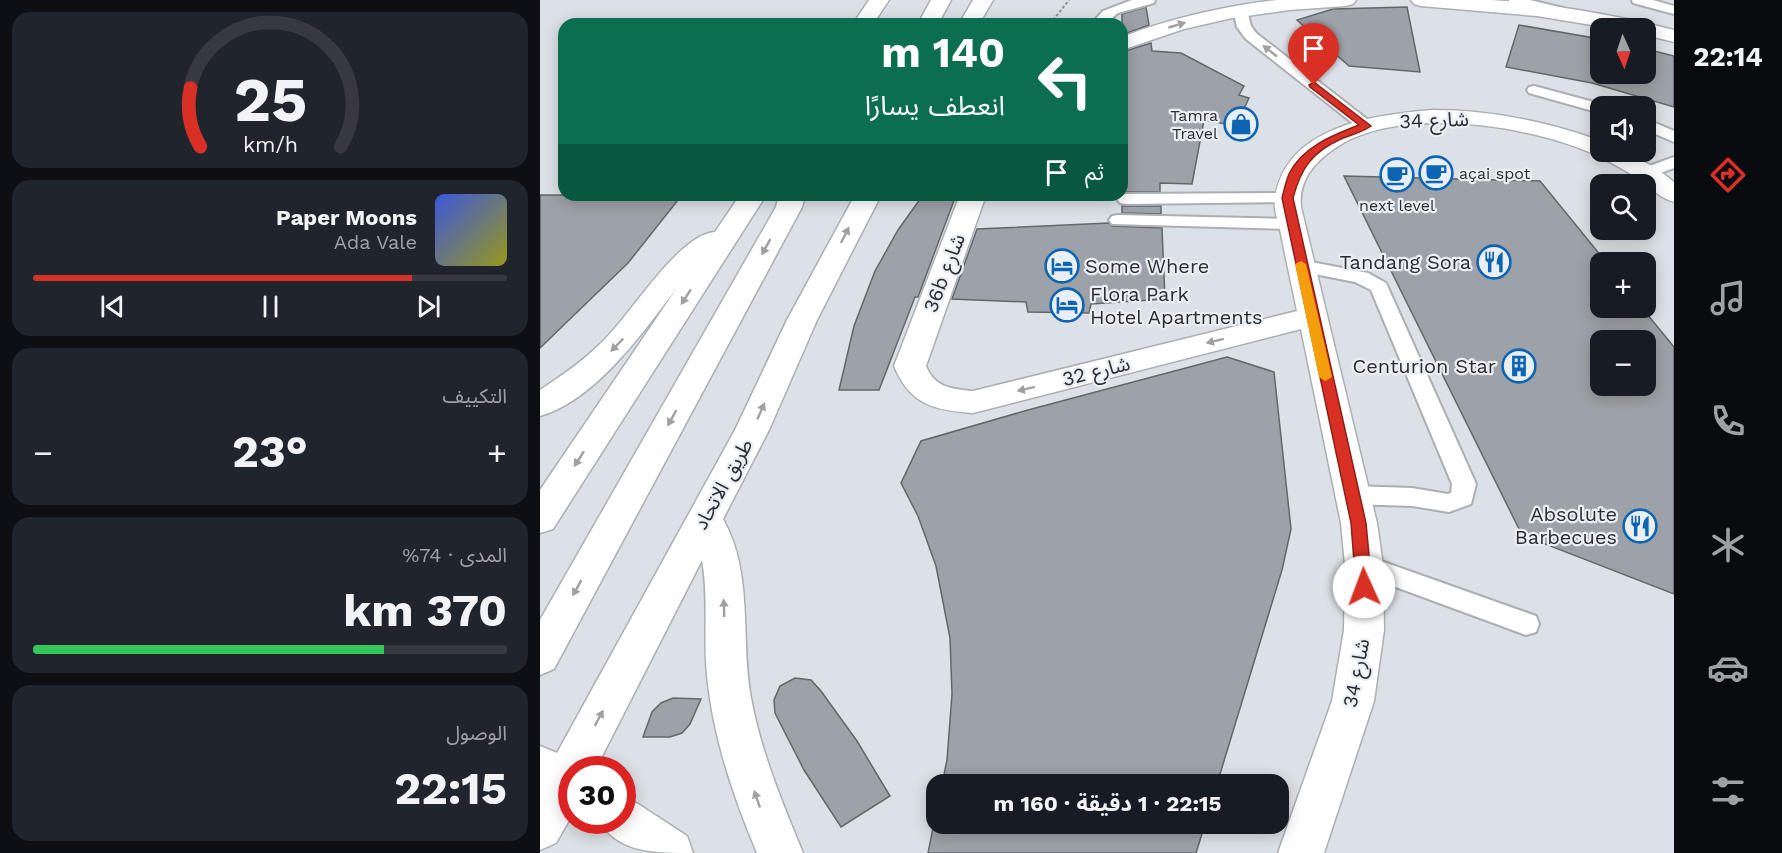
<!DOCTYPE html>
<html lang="ar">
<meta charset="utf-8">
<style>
body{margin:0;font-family:"Work Sans","Noto Sans Arabic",sans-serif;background:#20242c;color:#f1f3f6;direction:rtl;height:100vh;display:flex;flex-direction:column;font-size:22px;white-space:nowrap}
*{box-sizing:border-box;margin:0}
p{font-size:20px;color:#9ea1a6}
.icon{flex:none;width:33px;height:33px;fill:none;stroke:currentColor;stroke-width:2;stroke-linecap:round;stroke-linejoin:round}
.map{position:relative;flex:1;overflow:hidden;direction:ltr}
.side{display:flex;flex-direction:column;gap:12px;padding:12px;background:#0d0f14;width:540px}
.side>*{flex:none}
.top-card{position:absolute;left:18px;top:18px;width:570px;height:183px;border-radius:18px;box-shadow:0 3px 15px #0003;direction:rtl;background:#0b6e4f;color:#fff;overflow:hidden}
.needle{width:39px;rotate:177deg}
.tools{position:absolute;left:1050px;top:18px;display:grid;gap:12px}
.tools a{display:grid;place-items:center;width:66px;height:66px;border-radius:12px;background:#171b24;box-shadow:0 3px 15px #0003;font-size:30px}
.speed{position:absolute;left:18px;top:756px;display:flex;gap:12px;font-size:30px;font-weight:700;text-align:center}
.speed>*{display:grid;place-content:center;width:78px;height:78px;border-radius:50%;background:#171b24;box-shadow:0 3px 15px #0003;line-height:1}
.speed .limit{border:9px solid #d22;background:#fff;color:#111}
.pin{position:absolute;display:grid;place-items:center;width:51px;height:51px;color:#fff;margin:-62px -26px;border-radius:50% 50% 50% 0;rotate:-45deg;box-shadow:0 0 6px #0007}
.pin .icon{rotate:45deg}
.me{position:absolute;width:66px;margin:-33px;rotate:358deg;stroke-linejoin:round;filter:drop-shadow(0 0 4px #0008)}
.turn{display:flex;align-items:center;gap:21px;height:126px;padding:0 24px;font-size:27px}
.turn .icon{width:78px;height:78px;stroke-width:2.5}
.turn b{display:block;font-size:42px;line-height:51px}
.then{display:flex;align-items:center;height:57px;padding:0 24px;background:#0003;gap:12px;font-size:22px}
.big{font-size:45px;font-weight:700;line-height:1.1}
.side .card{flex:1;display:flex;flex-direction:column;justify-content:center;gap:9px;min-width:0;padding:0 21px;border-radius:18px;background:#20242c}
.side .dial{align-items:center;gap:0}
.dial svg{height:156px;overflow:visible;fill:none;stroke:#363941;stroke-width:7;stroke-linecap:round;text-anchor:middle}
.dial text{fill:#f1f3f6;stroke:none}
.song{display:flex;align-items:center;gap:18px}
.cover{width:72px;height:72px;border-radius:9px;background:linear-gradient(135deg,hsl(230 70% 55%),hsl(60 70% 35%))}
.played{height:6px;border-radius:3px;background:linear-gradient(90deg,#d93025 80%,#363941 80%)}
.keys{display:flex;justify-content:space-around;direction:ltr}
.heat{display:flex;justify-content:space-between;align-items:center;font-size:33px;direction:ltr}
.charge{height:9px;border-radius:4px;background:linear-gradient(90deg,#34c759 74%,#363941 0)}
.trip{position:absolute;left:386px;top:774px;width:363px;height:60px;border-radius:18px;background:#171b24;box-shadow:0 3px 15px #0003;font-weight:700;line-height:60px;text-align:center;direction:rtl}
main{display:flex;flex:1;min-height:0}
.tab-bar{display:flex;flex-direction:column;width:108px;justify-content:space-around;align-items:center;background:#090b0e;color:#9ea1a6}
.tab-bar .icon{width:42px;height:42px}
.tab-bar .active{color:#d93025}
.tab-bar b{font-size:27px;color:#f1f3f6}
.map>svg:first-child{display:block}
</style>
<main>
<nav class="tab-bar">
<b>22:14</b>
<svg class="icon active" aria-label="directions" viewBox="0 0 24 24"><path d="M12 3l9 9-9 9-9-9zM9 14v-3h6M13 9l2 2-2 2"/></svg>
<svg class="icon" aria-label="music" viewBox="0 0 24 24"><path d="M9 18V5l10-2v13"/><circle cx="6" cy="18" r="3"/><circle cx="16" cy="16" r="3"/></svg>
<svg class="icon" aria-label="phone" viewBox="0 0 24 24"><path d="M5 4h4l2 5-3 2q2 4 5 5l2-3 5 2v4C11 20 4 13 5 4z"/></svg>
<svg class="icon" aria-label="climate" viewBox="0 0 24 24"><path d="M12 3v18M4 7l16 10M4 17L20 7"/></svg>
<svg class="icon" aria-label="car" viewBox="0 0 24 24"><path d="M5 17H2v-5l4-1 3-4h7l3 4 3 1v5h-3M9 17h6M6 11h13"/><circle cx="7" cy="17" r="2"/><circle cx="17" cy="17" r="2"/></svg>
<svg class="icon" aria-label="filters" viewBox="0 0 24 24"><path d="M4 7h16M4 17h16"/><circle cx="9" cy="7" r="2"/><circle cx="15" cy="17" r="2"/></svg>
</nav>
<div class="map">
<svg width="1134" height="853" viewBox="0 0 1134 853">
<rect width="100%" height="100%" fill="#dce1e7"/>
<g fill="#9da2a8" stroke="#62676c" stroke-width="1.5" fill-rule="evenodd">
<path d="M606,7L609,25L582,35V14Z"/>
<path d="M867,7L880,72L809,66L757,20L793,9Z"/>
<path d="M979,25L1060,39V74H1106V49L1134,56V107L1052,83L966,67Z"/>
<path d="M611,43L612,51L641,53L704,86L699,95L709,98L696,126L664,120L652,184L620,183V192H582V52Z"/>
<path d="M804,176L1000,181L1066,262H1060V308H1102L1134,347V594L982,535ZM1060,340H1106V386H1060Z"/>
<path d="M0,195H142L88,263L0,348Z"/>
<path d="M383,195H416L378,297H375L339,390H299L314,326L335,271L358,230Z"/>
<path d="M582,206H621V214L582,213Z"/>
<path d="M569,223L572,226L622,228L625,299L551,304L549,313L488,312L486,302L412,299L437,229Z"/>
<path d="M687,357L734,372L751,529L742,570L677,784H402L407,760L412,694L410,638L396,566L378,516L361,483L381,441L488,410Z"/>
<path d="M255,678L271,680L281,691L317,741L350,796L301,827L264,770L235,713L234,700L240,686Z"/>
<path d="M133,698L161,699L150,724L142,733L130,737H103L112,712L121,703Z"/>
<path d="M396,813V824H665L656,853H388Z"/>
</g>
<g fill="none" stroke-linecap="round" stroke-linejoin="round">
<defs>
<g id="lane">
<path d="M592,0H615L614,3L578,13L565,24H551L563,11Z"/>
<path d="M969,0H990L1023,8L1025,11L1018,15L970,3Z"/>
<path d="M1092,0H1113L1134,6V14L1093,3Z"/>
<path d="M700,6L707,10L711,26L716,33L832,123L834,126L832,129H820L706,39L697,27L693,10Z"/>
<path d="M994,86L1065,105L1067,106H1060V113L989,93L987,90L989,87Z"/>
<path d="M1106,119L1134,131V142L1106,130Z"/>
<path d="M1134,157V168L1107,178L1099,173L1101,169Z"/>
<path d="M748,193L754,194L757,198L754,202L586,204L580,203L577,199L580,195L586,194Z"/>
<path d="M578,215L752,219L758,220L761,224L758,228L752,229L572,224L569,220L572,216Z"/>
<path d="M761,260L828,273L846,283L936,484L931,504L909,512L872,506L811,504L803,501L799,495L803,489L811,486L872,488L908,494L911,493L912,484L831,290L815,282L754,270L752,266L754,262Z"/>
<path d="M824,555L996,616L999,624L996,632L986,635L815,572L811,565L815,558Z"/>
</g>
<g id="street">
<path d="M737,0H816L813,4L806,6L749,10L692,18L644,29L582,50V37C632,18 684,6 737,0Z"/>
<path d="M871,0C898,0 924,0 951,0C1012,4 1074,15 1134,30V42L1106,35V28H1070L997,16L881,6L874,4Z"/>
<path d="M892,110C948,110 1001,120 1055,139L1060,141V152H1084L1116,168L1134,182V202C1120,198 1111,188 1100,180C1087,171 1070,162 1056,155C991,125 864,106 800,145C777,159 758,179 761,207L837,523L843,565L844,630L834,701L784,853H738L792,701L804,630L805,565L801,523L761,329L433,413C394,410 370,405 354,366L420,195H446L386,366C395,388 412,389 433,391L757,311C752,286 746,260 741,234C739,223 733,210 735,198C746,126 834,115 892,110Z"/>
</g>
<g id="secondary">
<path d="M329,0H349L333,24H313Z"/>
<path d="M433,0H453L439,24H419Z"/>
<path d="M200,195H226L13,529L0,533V490L137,288C103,332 56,400 0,416V390C23,375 46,359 65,339C91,314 139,234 175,232Z"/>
<path d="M239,195H265L262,207L14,669L0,675V620L236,207Z"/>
<path d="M315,195H341L277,320L229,430L183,519C214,574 200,638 211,698C221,752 242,802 263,853H217C193,796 173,737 167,675C163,637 169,598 162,560L55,770H32V815L16,843L0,850V746L17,753L195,430L247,320Z"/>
<path d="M82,798L98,804L147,836L153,853C115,853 77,853 59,820H82Z"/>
</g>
<path id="primary" d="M391,0H411L398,24H378Z"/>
</defs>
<use href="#lane" stroke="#aaafb4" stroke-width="4"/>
<use href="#street" stroke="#aaafb4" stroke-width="3"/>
<use href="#secondary" stroke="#aaafb4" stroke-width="3"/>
<use href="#primary" stroke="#aaafb4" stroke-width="3"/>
<path stroke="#8f9397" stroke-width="2" stroke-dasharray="3 2" stroke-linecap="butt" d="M510,24L529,0"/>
<use href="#lane" fill="#fff" fill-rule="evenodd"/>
<use href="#street" fill="#fff" fill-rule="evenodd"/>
<use href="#secondary" fill="#fff" fill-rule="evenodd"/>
<use href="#primary" fill="#fff" fill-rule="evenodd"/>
</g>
<defs><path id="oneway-solid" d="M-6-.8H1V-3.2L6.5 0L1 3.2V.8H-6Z" transform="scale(1.5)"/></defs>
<g fill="#a0a0a1">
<use href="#oneway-solid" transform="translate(637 25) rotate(-16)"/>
<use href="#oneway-solid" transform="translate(730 51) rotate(-142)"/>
<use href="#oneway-solid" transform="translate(305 235) rotate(-63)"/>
<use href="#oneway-solid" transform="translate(226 247) rotate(119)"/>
<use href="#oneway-solid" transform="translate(146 297) rotate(123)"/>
<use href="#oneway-solid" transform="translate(675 341) rotate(166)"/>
<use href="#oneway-solid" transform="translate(77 345) rotate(134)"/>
<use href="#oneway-solid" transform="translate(486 389) rotate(166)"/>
<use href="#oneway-solid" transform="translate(221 411) rotate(-66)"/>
<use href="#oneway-solid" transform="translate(132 418) rotate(119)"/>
<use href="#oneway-solid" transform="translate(39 459) rotate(123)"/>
<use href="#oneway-solid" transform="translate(37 588) rotate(119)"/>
<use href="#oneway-solid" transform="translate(184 608) rotate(-92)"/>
<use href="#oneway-solid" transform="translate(59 718) rotate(-62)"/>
<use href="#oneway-solid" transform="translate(217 799) rotate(-109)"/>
</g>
<path fill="#d93025" stroke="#8d1f18" stroke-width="1.5" d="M774,82L831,126C823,132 811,135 801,139C772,152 761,168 753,198L826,523L832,587L829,592L824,593L818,592L816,587L811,523L742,198C744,190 746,181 749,174C762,147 793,135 819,125L770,87L769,85Z"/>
<path fill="#f59e0b" d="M761,261L766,264L792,377L785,381L779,377L755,264Z"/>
<defs>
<symbol id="shop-ring" viewBox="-11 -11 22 22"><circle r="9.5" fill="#e9eff5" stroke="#0c64b2" stroke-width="1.5"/><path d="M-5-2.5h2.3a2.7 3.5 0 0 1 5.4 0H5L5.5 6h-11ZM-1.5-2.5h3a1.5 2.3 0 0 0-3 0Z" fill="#0c64b2"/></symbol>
<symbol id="cafe-ring" viewBox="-11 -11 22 22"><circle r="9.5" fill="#e9eff5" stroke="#0c64b2" stroke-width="1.5"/><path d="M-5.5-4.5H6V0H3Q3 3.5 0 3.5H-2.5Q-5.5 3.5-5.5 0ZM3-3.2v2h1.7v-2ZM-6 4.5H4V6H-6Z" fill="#0c64b2"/></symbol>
<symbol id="restaurant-ring" viewBox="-11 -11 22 22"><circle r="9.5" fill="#e9eff5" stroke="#0c64b2" stroke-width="1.5"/><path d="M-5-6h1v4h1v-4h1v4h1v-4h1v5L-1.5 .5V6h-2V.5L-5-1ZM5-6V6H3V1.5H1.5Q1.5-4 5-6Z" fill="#0c64b2"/></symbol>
<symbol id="hotel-ring" viewBox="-11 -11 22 22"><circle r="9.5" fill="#e9eff5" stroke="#0c64b2" stroke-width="1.5"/><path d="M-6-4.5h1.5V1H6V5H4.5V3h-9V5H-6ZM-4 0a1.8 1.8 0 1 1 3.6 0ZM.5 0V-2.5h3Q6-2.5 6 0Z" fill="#0c64b2"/></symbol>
<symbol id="building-ring" viewBox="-11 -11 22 22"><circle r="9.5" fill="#e9eff5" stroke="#0c64b2" stroke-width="1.5"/><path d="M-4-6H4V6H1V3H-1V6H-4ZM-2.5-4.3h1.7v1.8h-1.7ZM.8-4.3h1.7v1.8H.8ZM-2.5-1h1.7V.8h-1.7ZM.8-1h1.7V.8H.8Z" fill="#0c64b2"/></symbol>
</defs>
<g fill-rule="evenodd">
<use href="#shop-ring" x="682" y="105" width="38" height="38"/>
<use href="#cafe-ring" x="877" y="154" width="38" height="38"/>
<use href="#cafe-ring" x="838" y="156" width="38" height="38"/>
<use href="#restaurant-ring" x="935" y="243" width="38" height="38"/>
<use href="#hotel-ring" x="503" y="247" width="38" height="38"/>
<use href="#hotel-ring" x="508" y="286" width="38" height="38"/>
<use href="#building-ring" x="960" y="347" width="38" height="38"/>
<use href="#restaurant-ring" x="1081" y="507" width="38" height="38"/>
</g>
<g text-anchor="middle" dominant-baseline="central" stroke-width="4.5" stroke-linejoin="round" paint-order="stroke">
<g font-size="16" fill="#2b2d2f" stroke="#e9eff5" text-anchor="end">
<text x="678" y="115">Tamra<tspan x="678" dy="18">Travel</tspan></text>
<text x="919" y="173" text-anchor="start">açai spot</text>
<text x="857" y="205" text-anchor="middle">next level</text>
</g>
<g font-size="20" fill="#2b2d2f" stroke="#e9eff5">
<text transform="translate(894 120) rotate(-2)">شارع 34</text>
<text transform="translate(404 273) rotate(-69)">36b شارع</text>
<text transform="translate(556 371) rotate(-14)">شارع 32</text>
<text transform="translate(183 484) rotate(-61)">طريق الاتحاد</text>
<text transform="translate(816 673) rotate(-79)">شارع 34</text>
</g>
<g font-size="20" fill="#2b2d2f" stroke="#e9eff5" text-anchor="end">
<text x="931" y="262">Tandang Sora</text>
<text x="545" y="266" text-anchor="start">Some Where</text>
<text x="550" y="294" text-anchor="start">Flora Park<tspan x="550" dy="23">Hotel Apartments</tspan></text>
<text x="956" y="366">Centurion Star</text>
<text x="1077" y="514">Absolute<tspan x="1077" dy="23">Barbecues</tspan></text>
</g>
</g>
</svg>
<div class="tools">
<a><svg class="needle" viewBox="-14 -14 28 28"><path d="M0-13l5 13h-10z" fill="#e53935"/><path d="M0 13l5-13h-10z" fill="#9ea1a6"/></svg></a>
<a><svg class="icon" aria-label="sound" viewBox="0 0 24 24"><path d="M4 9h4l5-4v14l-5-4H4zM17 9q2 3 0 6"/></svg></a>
<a><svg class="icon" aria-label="search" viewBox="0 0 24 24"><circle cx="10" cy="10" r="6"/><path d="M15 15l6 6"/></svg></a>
<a>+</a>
<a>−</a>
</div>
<div class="speed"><div class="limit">30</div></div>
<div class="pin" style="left:774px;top:85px;background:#d93025"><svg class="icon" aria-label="arrive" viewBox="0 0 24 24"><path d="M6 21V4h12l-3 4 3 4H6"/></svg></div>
<svg class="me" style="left:824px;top:587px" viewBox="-20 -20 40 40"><circle r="19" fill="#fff"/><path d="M0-13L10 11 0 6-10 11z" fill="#d93025"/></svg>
<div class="trip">22:15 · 1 دقيقة · 160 m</div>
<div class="top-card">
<div class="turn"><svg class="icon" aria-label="left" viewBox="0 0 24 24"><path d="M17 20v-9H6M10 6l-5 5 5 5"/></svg><div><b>140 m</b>انعطف يسارًا</div></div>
<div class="then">ثم<svg class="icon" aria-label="arrive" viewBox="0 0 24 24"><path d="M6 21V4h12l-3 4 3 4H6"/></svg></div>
</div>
</div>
<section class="side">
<div class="card dial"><svg viewBox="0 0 100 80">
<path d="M14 69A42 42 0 1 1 86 69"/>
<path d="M14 69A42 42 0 0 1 9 39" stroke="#d93025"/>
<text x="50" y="56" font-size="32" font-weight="700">25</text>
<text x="50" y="72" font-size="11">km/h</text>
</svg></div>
<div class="card">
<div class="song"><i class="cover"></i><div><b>Paper Moons</b><p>Ada Vale</p></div></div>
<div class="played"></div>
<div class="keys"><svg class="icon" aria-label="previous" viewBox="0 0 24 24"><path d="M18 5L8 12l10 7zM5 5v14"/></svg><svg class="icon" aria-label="pause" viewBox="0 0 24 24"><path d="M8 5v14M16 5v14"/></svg><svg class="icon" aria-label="next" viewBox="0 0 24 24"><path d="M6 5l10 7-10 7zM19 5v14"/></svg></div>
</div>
<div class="card"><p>التكييف</p>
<div class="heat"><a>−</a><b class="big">23°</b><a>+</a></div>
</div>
<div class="card"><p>المدى · 74%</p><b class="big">370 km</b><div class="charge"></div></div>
<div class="card"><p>الوصول</p><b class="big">22:15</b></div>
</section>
</main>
